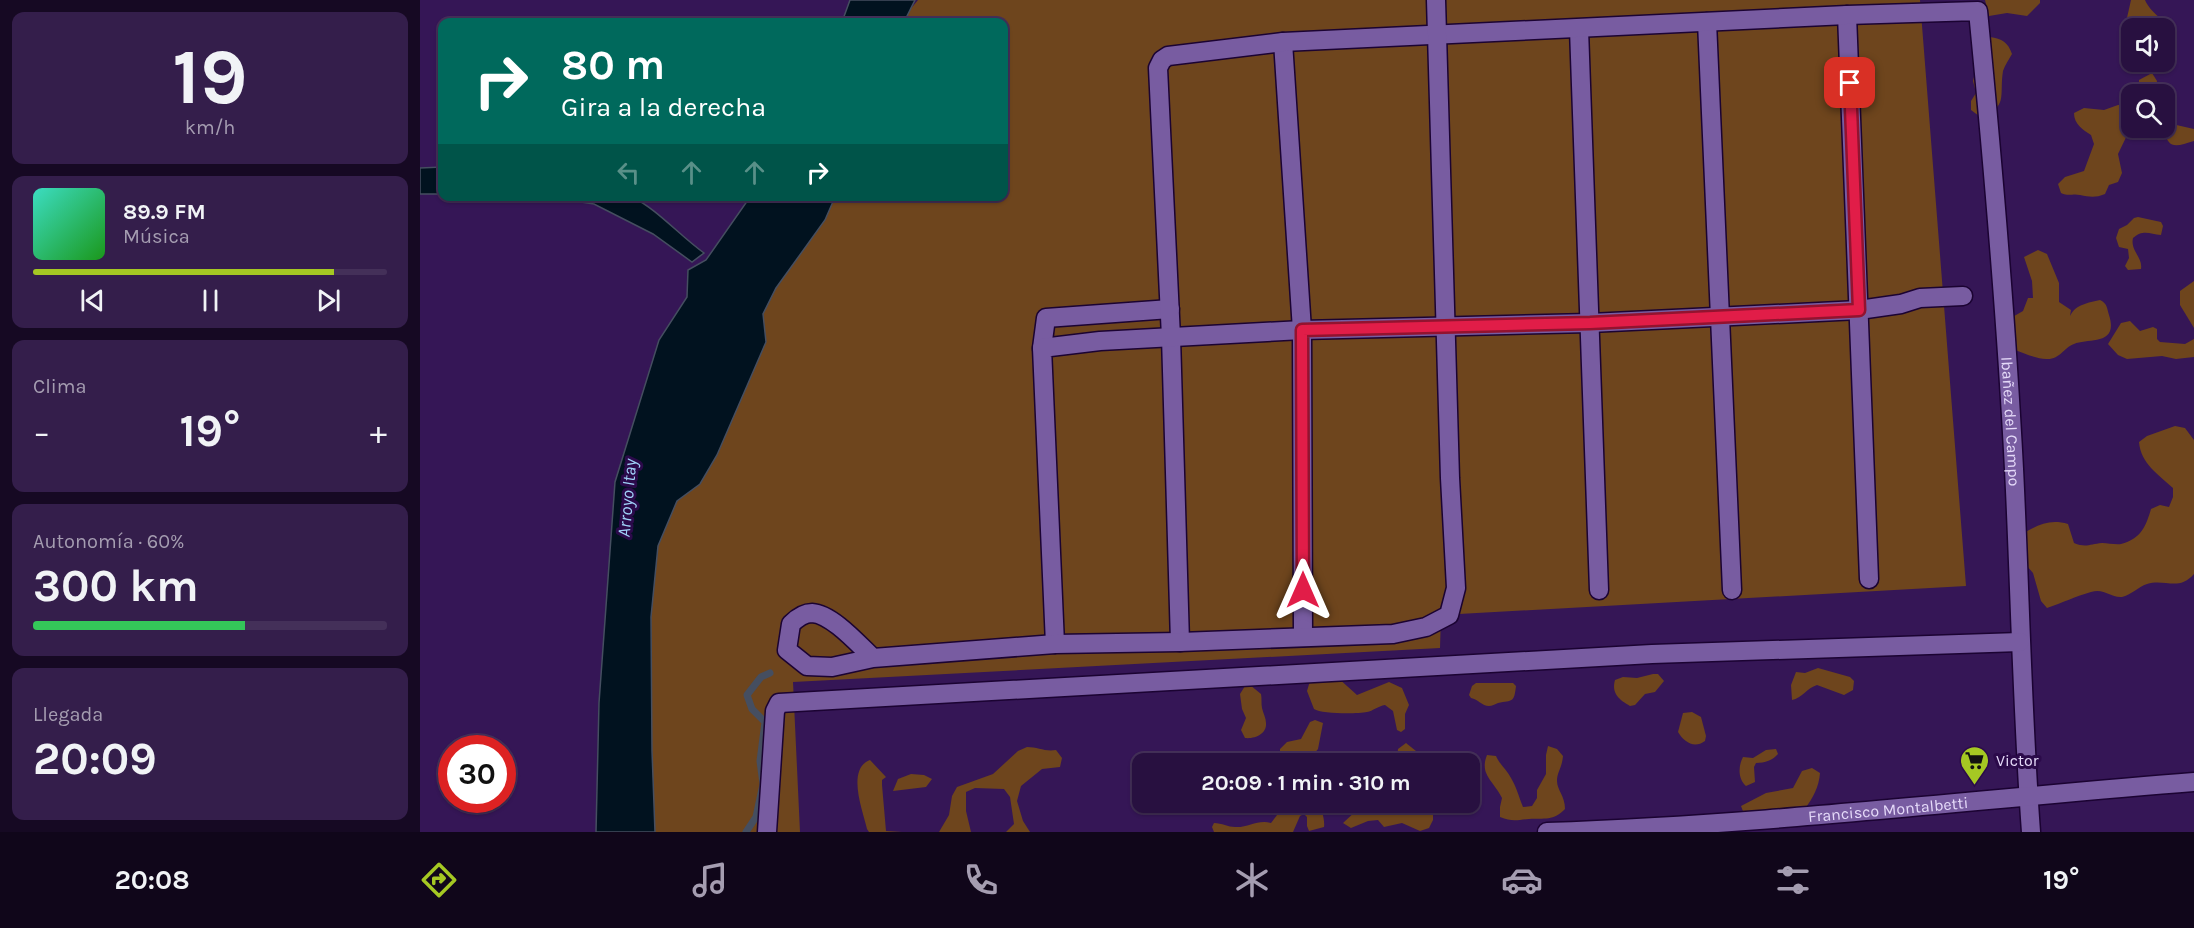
<!DOCTYPE html>
<html lang="es">
<meta charset="utf-8">
<style>
body{margin:0;font-family:Karla,sans-serif;background:#341e4b;color:#f1f3f6;height:100vh;display:flex;flex-direction:column;font-size:22px;white-space:nowrap}
*{box-sizing:border-box;margin:0}
p{font-size:20px;color:#a59db1}
.icon{flex:none;width:33px;height:33px;fill:none;stroke:currentColor;stroke-width:2;stroke-linecap:round;stroke-linejoin:round}
.map{position:relative;flex:1;overflow:hidden}
.side{display:flex;flex-direction:column;gap:12px;padding:12px;background:#160923;width:420px}
.side>*{flex:none}
.banner{position:absolute;left:18px;top:18px;width:570px;height:183px;border-radius:12px;box-shadow:0 2px 4px #0004,0 0 0 2px #443059;background:#00695c;color:#fff;overflow:hidden}
.fabs{position:absolute;left:1701px;top:18px;display:grid;gap:12px}
.fabs a{display:grid;place-items:center;width:54px;height:54px;border-radius:12px;background:#281040;box-shadow:0 2px 4px #0004,0 0 0 2px #443059;font-size:30px}
.speed{position:absolute;left:18px;top:735px;display:flex;gap:12px;font-size:30px;font-weight:700;text-align:center}
.speed>*{display:grid;place-content:center;width:78px;height:78px;border-radius:50%;background:#281040;box-shadow:0 2px 4px #0004,0 0 0 2px #443059;line-height:1}
.speed .limit{border:9px solid #d22;background:#fff;color:#111}
.pin{position:absolute;display:grid;place-items:center;width:51px;height:51px;color:#fff;margin:-26px;border-radius:12px;box-shadow:0 3px 9px #0006}
.me{position:absolute;width:66px;margin:-33px;rotate:0deg;stroke-linejoin:round;filter:drop-shadow(0 0 4px #0008)}
.turn{display:flex;align-items:center;gap:21px;height:126px;padding:0 24px;font-size:27px}
.turn .icon{width:78px;height:78px;stroke-width:2.5}
.turn b{display:block;font-size:42px;line-height:51px}
.lanes{display:flex;align-items:center;height:57px;padding:0 24px;background:#0003;justify-content:center;gap:30px;direction:ltr}
.lanes .off{opacity:.35}
.big{font-size:45px;font-weight:700;line-height:1.1}
.side .tile{flex:1;display:flex;flex-direction:column;justify-content:center;gap:9px;min-width:0;padding:0 21px;border-radius:12px;background:#341e4b}
.side .dial{align-items:center;gap:0}
.dial b{font-size:78px;line-height:1}
.song{display:flex;align-items:center;gap:18px}
.cover{width:72px;height:72px;border-radius:9px;background:linear-gradient(135deg,hsl(170 70% 55%),hsl(120 70% 35%))}
.played{height:6px;border-radius:3px;background:linear-gradient(90deg,#a5c823 85%,#443059 85%)}
.keys{display:flex;justify-content:space-around;direction:ltr}
.heat{display:flex;justify-content:space-between;align-items:center;font-size:33px;direction:ltr}
.charge{height:9px;border-radius:4px;background:linear-gradient(90deg,#34c759 60%,#443059 0)}
.trip{position:absolute;left:712px;top:753px;width:348px;height:60px;border-radius:12px;background:#281040;box-shadow:0 2px 4px #0004,0 0 0 2px #443059;font-weight:700;line-height:60px;text-align:center}
.tabs{display:flex;height:96px;justify-content:space-around;align-items:center;background:#10061a;color:#a59db1}
.tabs .icon{width:42px;height:42px}
.tabs .selected{color:#a5c823}
.tabs b{font-size:27px;color:#f1f3f6}
main{display:flex;flex:1;min-height:0}
.map>svg:first-child{display:block}
</style>
<main>
<section class="side">
<div class="tile dial"><b>19</b><p>km/h</p></div>
<div class="tile">
<div class="song"><i class="cover"></i><div><b>89.9 FM</b><p>Música</p></div></div>
<div class="played"></div>
<div class="keys"><svg class="icon" aria-label="previous" viewBox="0 0 24 24"><path d="M18 5L8 12l10 7zM5 5v14"/></svg><svg class="icon" aria-label="pause" viewBox="0 0 24 24"><path d="M8 5v14M16 5v14"/></svg><svg class="icon" aria-label="next" viewBox="0 0 24 24"><path d="M6 5l10 7-10 7zM19 5v14"/></svg></div>
</div>
<div class="tile"><p>Clima</p>
<div class="heat"><a>−</a><b class="big">19°</b><a>+</a></div>
</div>
<div class="tile"><p>Autonomía · 60%</p><b class="big">300 km</b><div class="charge"></div></div>
<div class="tile"><p>Llegada</p><b class="big">20:09</b></div>
</section>
<div class="map">
<svg width="1774" height="832" viewBox="0 0 1774 832">
<rect width="100%" height="100%" fill="#351656"/>
<g fill="#6e451d">
<path d="M498,0H1500L1546,586L1021,615L1020,648L373,682L380,832H234L222,530L368,197L584,196V22H480Z"/>
<path d="M1565,0H1620V3L1607,16L1587,13L1569,16Z"/>
<path d="M1711,0H1725C1734,21 1767,27 1745,53L1744,28H1712L1711,53L1704,31Z"/>
<path d="M1570,37C1582,39 1588,42 1592,54C1589,59 1585,65 1583,71C1579,95 1589,109 1559,116L1551,110V101L1556,93L1553,81L1562,43Z"/>
<path d="M1732,73L1737,81L1735,94H1719V80Z"/>
<path d="M1711,104V127L1698,154L1702,173L1698,182L1689,185L1685,194C1675,198 1670,197 1660,195C1652,193 1650,197 1641,193L1638,184L1645,177L1664,171L1674,144L1671,135C1663,130 1654,124 1654,113L1664,108L1684,110L1698,105Z"/>
<path d="M1752,124L1774,129V141C1757,146 1748,151 1744,129Z"/>
<path d="M1718,217L1741,222L1743,226L1741,235C1730,234 1723,229 1713,238C1710,251 1723,257 1721,269L1708,270L1705,266L1709,258L1708,249L1699,247L1696,238L1699,229L1707,225L1714,218Z"/>
<path d="M1618,250L1627,254L1639,283V302L1651,310L1650,316C1656,304 1668,303 1680,300C1687,303 1687,308 1689,315C1699,346 1668,338 1654,344C1643,348 1640,360 1626,359C1617,359 1603,353 1595,350L1589,319L1603,311L1608,298H1613L1612,281L1604,257Z"/>
<path d="M1774,281V328L1760,305V291Z"/>
<path d="M1710,321L1720,331L1733,327L1737,329V339L1740,342L1765,344L1774,339V357L1756,359L1742,356L1707,359L1698,355L1688,344L1701,323Z"/>
<path d="M1755,426L1765,428L1774,440V574C1758,592 1745,578 1727,584C1718,587 1711,595 1702,597C1690,598 1685,588 1671,592C1656,596 1642,603 1627,608L1621,601L1613,573L1600,558L1604,533C1619,524 1631,519 1648,524L1654,543C1666,548 1670,544 1682,543C1688,543 1696,545 1701,544C1721,539 1726,526 1731,509L1740,505L1749,507L1753,497V488C1738,474 1721,464 1719,442L1727,436Z"/>
<path d="M1398,668L1430,677L1434,681L1433,690L1424,695L1397,685C1387,688 1382,698 1372,700L1371,685L1376,672L1385,673Z"/>
<path d="M1233,674H1238L1244,681L1235,692L1225,694L1215,705L1210,706C1200,700 1191,694 1195,680L1203,677L1217,678Z"/>
<path d="M917,677L937,695L969,682L982,688L989,705L985,714V729L981,732L977,730L973,711L965,705C958,706 953,711 947,712C937,714 901,714 894,709L887,691L890,681Z"/>
<path d="M1056,683H1093L1096,686C1094,703 1093,700 1078,703C1075,704 1072,706 1069,706C1062,706 1058,699 1051,698L1049,695L1052,686Z"/>
<path d="M830,685L841,694C842,699 841,703 842,708C843,713 846,718 846,723C847,734 835,739 825,738L821,730L826,718L822,709L820,694L825,686Z"/>
<path d="M1272,712L1281,717L1286,736L1285,741C1274,749 1264,742 1258,732L1263,713Z"/>
<path d="M895,720L903,723L898,749L892,756L887,758L863,756L860,754V749L867,742L881,739L890,722Z"/>
<path d="M986,743L1001,755V763H973L977,758L978,749Z"/>
<path d="M1128,746L1137,749L1143,756C1142,768 1137,772 1137,781C1137,790 1145,796 1145,809C1134,821 1124,818 1109,819C1097,820 1092,822 1080,817V807L1082,798C1074,781 1059,775 1067,755L1076,756C1080,765 1087,770 1091,778C1096,786 1099,797 1103,807L1112,806L1117,798V790L1126,774V755Z"/>
<path d="M607,747C618,747 625,752 636,750L642,758L640,767L622,769L601,786L597,801L603,821L610,832H586L594,824L590,797L584,789L555,788L546,792V811L551,832H519L529,815L532,796L537,787L573,774L598,751Z"/>
<path d="M1356,749L1358,754C1353,760 1345,763 1336,763L1334,767L1335,782L1326,786C1318,779 1318,766 1323,757L1333,758L1346,750Z"/>
<path d="M450,760L466,777L462,780V785L466,831L482,832H449L447,829C443,811 426,769 450,760Z"/>
<path d="M1392,768L1400,773C1399,787 1393,798 1384,810L1324,814L1321,806L1346,793L1373,788L1382,771Z"/>
<path d="M491,774L504,775L512,779L506,787L473,791L478,779Z"/>
<path d="M883,803C887,803 891,801 895,802C902,805 905,821 904,827L889,831L887,826V817L884,814L880,816L873,832H794L792,827L794,823C802,823 808,827 815,827C828,828 838,819 851,823L860,811Z"/>
<path d="M940,803H1013V820L1009,828L1000,831L982,823L964,827L958,820L948,821L931,828L923,823L937,810Z"/>
</g>
<g fill="#01121f" stroke="#454e60" stroke-width="1.5">
<path d="M430,0H495L484,22H422Z"/>
<path d="M22,167V194H0V168Z"/>
<path d="M128,197H212C237,209 260,236 284,253L272,262L233,234L174,204Z"/>
<path d="M330,197H415L405,220L356,288L343,314L346,342L297,455L280,484L257,501L238,546L231,617L232,751L235,832H176L179,703L195,482L239,340L267,297L268,270L286,260Z"/>
</g>
<g fill="none" stroke-linecap="round" stroke-linejoin="round">
<path stroke="#454e60" stroke-width="7" d="M326,832L336,817L343,784L340,761L345,722L332,709L327,695L341,677L350,673"/>
<defs>
<g id="minor">
<path d="M1427,15L1449,579"/>
<path d="M1287,22L1312,590"/>
<path d="M1159,29L1179,590"/>
<path d="M863,42L882,330L883,637"/>
<path d="M622,348L626,318L750,309"/>
<path id="s1" d="M760,642L751,337L738,68L742,60L748,56L863,42L1427,15L1558,11C1573,164 1586,316 1594,469C1600,590 1602,711 1611,832"/>
<path d="M635,644L622,348L680,341L882,330L1170,323L1439,310L1481,304L1500,298L1543,296"/>
<path d="M453,658C439,645 412,614 392,613C384,613 376,619 371,624L367,650L387,666L412,667L453,658L635,644L760,642L973,634L1006,627L1029,615L1036,588L1030,478L1016,0"/>
<path d="M347,832L355,711L359,703L1232,654L1600,642"/>
<path id="s2" d="M1127,832C1343,825 1558,799 1774,782"/>
</g>
</defs>
<use href="#minor" stroke="#1b0332" stroke-width="21"/>
<use href="#minor" stroke="#785ca1" stroke-width="18"/>
</g>
<g fill="none" stroke-linecap="round" stroke-linejoin="round">
<defs>
<path id="route" d="M883,590L882,330L1170,323L1439,310L1430,83"/>
</defs>
<use href="#route" stroke="#92132f" stroke-width="15"/>
<use href="#route" stroke="#e11d48" stroke-width="10"/>
</g>
<defs>
<symbol id="supermarket-pin" viewBox="-11 -11 22 30"><path d="M0 17L-7.5 6A9.5 9.5 0 1 1 7.5 6Z" fill="#a5c823" stroke="#2b0a4a"/><path d="M-6-5.5h2.5l.6 2H6L4.5 2H-2.5L-4.4-4H-6ZM-1.5 3.2a1.3 1.3 0 1 0 .1 0ZM3 3.2a1.3 1.3 0 1 0 .1 0Z" fill="#111"/></symbol>
</defs>
<g fill-rule="evenodd">
<use href="#supermarket-pin" x="1538" y="744" width="33" height="45"/>
</g>
<g text-anchor="middle" dominant-baseline="central" stroke-width="6" stroke-linejoin="round" paint-order="stroke">
<g font-size="16" fill="#e5daf9" stroke="#2b0a4a">
<text stroke="none"><textPath href="#s1" startOffset="1814">Ibañez del Campo</textPath></text>
<text stroke="none"><textPath href="#s2" startOffset="342">Francisco Montalbetti</textPath></text>
</g>
<g font-size="16" fill="#e5daf9" stroke="#2b0a4a" text-anchor="start">
<text x="1576" y="760">Victor</text>
</g>
<g font-size="18" font-style="italic" fill="#9fd1f7" stroke="#2b0a4a">
<text transform="translate(207 498) rotate(-85)">Arroyo Itay</text>
</g>
</g>
</svg>
<div class="fabs">
<a><svg class="icon" aria-label="sound" viewBox="0 0 24 24"><path d="M4 9h4l5-4v14l-5-4H4zM17 9q2 3 0 6"/></svg></a>
<a><svg class="icon" aria-label="search" viewBox="0 0 24 24"><circle cx="10" cy="10" r="6"/><path d="M15 15l6 6"/></svg></a>
</div>
<div class="speed"><div class="limit">30</div></div>
<div class="pin" style="left:1430px;top:83px;background:#d93025"><svg class="icon" aria-label="arrive" viewBox="0 0 24 24"><path d="M6 21V4h12l-3 4 3 4H6"/></svg></div>
<svg class="me" style="left:883px;top:590px" viewBox="-20 -20 40 40"><path d="M0-17L14 15 0 8-14 15z" fill="#e11d48" stroke="#fff" stroke-width="4"/></svg>
<div class="trip">20:09 · 1 min · 310 m</div>
<div class="banner">
<div class="turn"><svg class="icon" aria-label="right" viewBox="0 0 24 24"><path d="M7 20v-9h11M14 6l5 5-5 5"/></svg><div><b>80 m</b>Gira a la derecha</div></div>
<div class="lanes"><svg class="icon off" aria-label="left" viewBox="0 0 24 24"><path d="M17 20v-9H6M10 6l-5 5 5 5"/></svg><svg class="icon off" aria-label="ahead" viewBox="0 0 24 24"><path d="M12 20V5M6 11l6-6 6 6"/></svg><svg class="icon off" aria-label="ahead" viewBox="0 0 24 24"><path d="M12 20V5M6 11l6-6 6 6"/></svg><svg class="icon" aria-label="right" viewBox="0 0 24 24"><path d="M7 20v-9h11M14 6l5 5-5 5"/></svg></div>
</div>
</div>
</main>
<nav class="tabs">
<b>20:08</b>
<svg class="icon selected" aria-label="directions" viewBox="0 0 24 24"><path d="M12 3l9 9-9 9-9-9zM9 14v-3h6M13 9l2 2-2 2"/></svg>
<svg class="icon" aria-label="music" viewBox="0 0 24 24"><path d="M9 18V5l10-2v13"/><circle cx="6" cy="18" r="3"/><circle cx="16" cy="16" r="3"/></svg>
<svg class="icon" aria-label="phone" viewBox="0 0 24 24"><path d="M5 4h4l2 5-3 2q2 4 5 5l2-3 5 2v4C11 20 4 13 5 4z"/></svg>
<svg class="icon" aria-label="climate" viewBox="0 0 24 24"><path d="M12 3v18M4 7l16 10M4 17L20 7"/></svg>
<svg class="icon" aria-label="car" viewBox="0 0 24 24"><path d="M5 17H2v-5l4-1 3-4h7l3 4 3 1v5h-3M9 17h6M6 11h13"/><circle cx="7" cy="17" r="2"/><circle cx="17" cy="17" r="2"/></svg>
<svg class="icon" aria-label="filters" viewBox="0 0 24 24"><path d="M4 7h16M4 17h16"/><circle cx="9" cy="7" r="2"/><circle cx="15" cy="17" r="2"/></svg>
<b>19°</b>
</nav>
